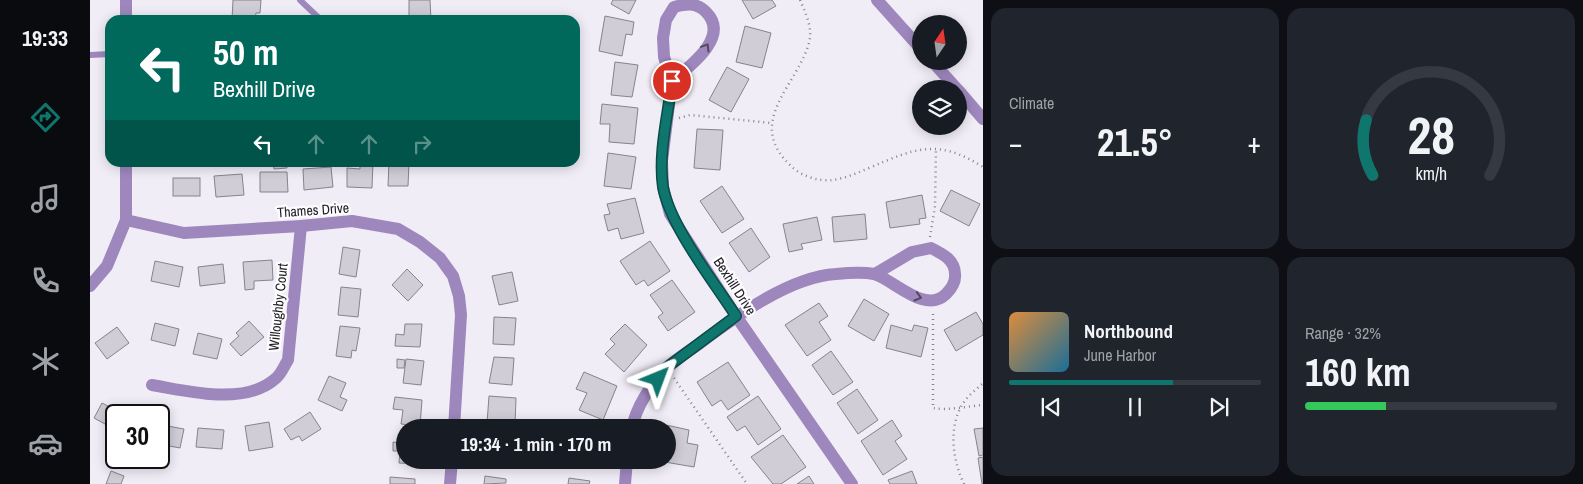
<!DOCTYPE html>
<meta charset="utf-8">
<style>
body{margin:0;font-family:"Archivo Narrow",sans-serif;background:#20242c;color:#f1f3f6;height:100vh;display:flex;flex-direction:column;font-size:19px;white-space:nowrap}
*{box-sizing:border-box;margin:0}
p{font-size:16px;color:#9ea1a6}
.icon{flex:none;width:28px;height:28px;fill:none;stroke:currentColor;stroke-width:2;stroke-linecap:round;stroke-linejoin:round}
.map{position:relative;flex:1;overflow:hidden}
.side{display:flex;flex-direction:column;gap:8px;padding:8px;background:#0d0f14;width:600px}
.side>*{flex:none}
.top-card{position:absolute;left:15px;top:15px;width:475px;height:152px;border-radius:15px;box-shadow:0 2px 12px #0003;background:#00695c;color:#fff;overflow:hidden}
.needle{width:32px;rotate:13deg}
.fabs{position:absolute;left:822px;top:15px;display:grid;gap:10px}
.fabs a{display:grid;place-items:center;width:55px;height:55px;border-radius:50%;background:#171b24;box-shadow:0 2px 12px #0003;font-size:25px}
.speed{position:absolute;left:15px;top:404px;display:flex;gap:10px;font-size:25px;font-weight:700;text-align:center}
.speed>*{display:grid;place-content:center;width:65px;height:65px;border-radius:50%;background:#171b24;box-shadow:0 2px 12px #0003;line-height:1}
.speed .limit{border:2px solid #111;border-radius:8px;background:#fff;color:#111}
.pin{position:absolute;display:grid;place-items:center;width:42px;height:42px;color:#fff;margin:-21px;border:2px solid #fff;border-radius:50%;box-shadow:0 1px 5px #0007}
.me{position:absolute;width:55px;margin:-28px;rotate:44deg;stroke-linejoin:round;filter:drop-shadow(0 0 4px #0008)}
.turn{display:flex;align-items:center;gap:18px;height:105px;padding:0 25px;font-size:22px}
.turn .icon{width:65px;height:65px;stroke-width:2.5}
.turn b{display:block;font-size:35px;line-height:42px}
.lanes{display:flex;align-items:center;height:48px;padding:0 25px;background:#0003;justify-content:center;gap:25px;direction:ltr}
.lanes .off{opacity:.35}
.big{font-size:38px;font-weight:800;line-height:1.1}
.side .tile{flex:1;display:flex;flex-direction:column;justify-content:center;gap:8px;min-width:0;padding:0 18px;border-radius:15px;background:#20242c}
.side .dial{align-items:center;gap:0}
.dial svg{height:130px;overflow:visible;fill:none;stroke:#363941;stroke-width:7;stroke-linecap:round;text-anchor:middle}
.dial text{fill:#f1f3f6;stroke:none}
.song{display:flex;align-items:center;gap:15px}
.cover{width:60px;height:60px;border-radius:8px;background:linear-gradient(135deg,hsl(30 70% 55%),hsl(200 70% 35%))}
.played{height:5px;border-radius:2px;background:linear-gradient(90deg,#0f766e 65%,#363941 65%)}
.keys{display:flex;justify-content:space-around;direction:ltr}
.heat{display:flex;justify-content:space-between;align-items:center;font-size:28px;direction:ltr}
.charge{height:8px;border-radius:4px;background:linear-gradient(90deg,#34c759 32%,#363941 0)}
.side .tiles{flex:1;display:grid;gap:8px;grid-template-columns:repeat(2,1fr)}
.trip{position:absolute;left:306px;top:419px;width:280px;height:50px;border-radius:25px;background:#171b24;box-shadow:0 2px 12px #0003;font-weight:800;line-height:50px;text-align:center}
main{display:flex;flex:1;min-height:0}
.tabs{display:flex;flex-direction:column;width:90px;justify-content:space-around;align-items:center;background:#090b0e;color:#9ea1a6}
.tabs .icon{width:35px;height:35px}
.tabs .active{color:#0f766e}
.tabs b{font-size:22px;color:#f1f3f6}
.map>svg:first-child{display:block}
</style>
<main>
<nav class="tabs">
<b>19:33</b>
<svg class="icon active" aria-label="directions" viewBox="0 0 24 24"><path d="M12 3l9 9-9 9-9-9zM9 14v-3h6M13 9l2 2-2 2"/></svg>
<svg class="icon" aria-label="music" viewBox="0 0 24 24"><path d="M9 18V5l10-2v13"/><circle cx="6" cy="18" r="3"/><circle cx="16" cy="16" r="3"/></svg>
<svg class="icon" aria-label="phone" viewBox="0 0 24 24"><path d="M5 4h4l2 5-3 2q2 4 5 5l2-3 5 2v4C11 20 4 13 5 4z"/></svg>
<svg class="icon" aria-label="climate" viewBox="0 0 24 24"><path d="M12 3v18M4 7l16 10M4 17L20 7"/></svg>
<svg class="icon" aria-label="car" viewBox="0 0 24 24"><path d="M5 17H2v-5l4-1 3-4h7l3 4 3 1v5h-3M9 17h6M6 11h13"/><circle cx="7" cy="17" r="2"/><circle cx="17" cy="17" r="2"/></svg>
</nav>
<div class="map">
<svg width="893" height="484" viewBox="0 0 893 484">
<rect width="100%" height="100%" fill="#f1edf7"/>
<g fill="#d1cdd7" stroke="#87838c">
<path d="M143,0H171L170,13H166L165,20H142Z"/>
<path d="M319,0H340L341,20H319Z"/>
<path d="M523,0H546L539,14L521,4Z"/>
<path d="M652,0H682L686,6L663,19Z"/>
<path d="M515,16L544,22L542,35L536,34L532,56L509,51Z"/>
<path d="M655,26L681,33L672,68L646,62Z"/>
<path d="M525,62L548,65L542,97L521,95Z"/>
<path d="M637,67L659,79L641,112L619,100Z"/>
<path d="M512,104L548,108L544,144L519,142L520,124H510Z"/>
<path d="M607,129L633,130L630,170L604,168Z"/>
<path d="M518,153L546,157L541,189L514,186Z"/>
<path d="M183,162H196L197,168L184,169Z"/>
<path d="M270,162H283L282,188L257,187V168L270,169Z"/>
<path d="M299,162H319L318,186H298Z"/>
<path d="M241,167L243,187L214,190L213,169Z"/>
<path d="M170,172H197L198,192H170Z"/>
<path d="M152,174L154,195L126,197L124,176Z"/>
<rect x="83" y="178" width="27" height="18"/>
<path d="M632,186L654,219L632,233L610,201Z"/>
<path d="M861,190L890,204L879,226L850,211Z"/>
<path d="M832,195L836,218L829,219L830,224L800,228L796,202Z"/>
<path d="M545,198L554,233L531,239L528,228L518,231L514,215L520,214L517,204Z"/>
<path d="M775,214L777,239L744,242L742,217Z"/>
<path d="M727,217L732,240L711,244L713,249L699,252L693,224Z"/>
<path d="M661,228L680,257L659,272L639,243Z"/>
<path d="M560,241L580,271L558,286L554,280L546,285L530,261Z"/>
<path d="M253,247L270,250L266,277L249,274Z"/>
<path d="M182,260L183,280L164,281V289L155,290L153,262Z"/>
<path d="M65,261L93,267L89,287L61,281Z"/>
<path d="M133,264L135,283L110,286L108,267Z"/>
<path d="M317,269L333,285L318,301L302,285Z"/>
<path d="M422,272L428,301L409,305L402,276Z"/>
<path d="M582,280L605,312L578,331L568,317L573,313L560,295Z"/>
<path d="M251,287L271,289L268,317L248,315Z"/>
<path d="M774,299L799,314L784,341L758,326Z"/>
<path d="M729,303L738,316L729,322L741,340L717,356L695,325Z"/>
<path d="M886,312L893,324V335L866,351L854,330Z"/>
<path d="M404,317L426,318L424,345L403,344Z"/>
<path d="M159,321L174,337L151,356L140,344L149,336L146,333Z"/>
<path d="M65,323L89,329L85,346L61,340Z"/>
<path d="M315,324H332L330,347L305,346L306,334L314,335Z"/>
<path d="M535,324L557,345L534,372L515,354L525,344L520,339Z"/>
<path d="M801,325L822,331L824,325L838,328L831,357L796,348Z"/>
<path d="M250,326L270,328L266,351L262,350L261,358L246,356Z"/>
<path d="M27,327L39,343L17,359L5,343Z"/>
<path d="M108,333L132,339L127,359L103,354Z"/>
<path d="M741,351L763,382L743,395L722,365Z"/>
<path d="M404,357L424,358L422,385L399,383Z"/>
<path d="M307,359L315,360L314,368H307Z"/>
<path d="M316,359L334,361L331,385L313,383Z"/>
<path d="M638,362L660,395L638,410L631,400L622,406L607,382Z"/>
<path d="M494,372L527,386L513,420L489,410L497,393L486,389Z"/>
<path d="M239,376L256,383L250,397L257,400L252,411L228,400Z"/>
<path d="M767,389L788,420L768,434L747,403Z"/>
<path d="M399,396L426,398L425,425L397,423Z"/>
<path d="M668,396L691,429L668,445L655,426L647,431L637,417Z"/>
<path d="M305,397L332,400L330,426L311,424L313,410L303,409Z"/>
<path d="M12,403L35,415H26V430L4,418Z"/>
<path d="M220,412L231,429L212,441L209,436L201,440L194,429Z"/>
<path d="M802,420L812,436L805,441L817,459L793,475L771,441Z"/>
<path d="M179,422L183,447L159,451L155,426Z"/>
<path d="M72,425L94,429L90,448L69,444Z"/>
<path d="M576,425L599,430L597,443L608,445L604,467L569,461L578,460V428Z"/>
<path d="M108,428L134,430L132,449L106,447Z"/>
<path d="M893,428V455L889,456L884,429Z"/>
<path d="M693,435L716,467L691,484H683L661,457Z"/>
<path d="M311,436L315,437V460H329L328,464L309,463L310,451H303V442L311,443Z"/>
<path d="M893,457V484H892L888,458Z"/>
<path d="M487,460H502L501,467L486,464Z"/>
<path d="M21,471L34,476L31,484H16Z"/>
<path d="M822,471L827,484H800L798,480Z"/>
<path d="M395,476L416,479V483L394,484Z"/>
<path d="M719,476L724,484H707Z"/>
<path d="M300,477L325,479V484H300Z"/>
<path d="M479,478L500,481L499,484H478Z"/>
</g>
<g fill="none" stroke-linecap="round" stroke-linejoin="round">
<g stroke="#87848b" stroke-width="2.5" stroke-dasharray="1 4" stroke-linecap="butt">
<path d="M710,0C716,14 723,28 719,43C707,86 654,122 701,166C711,176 729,182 743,180C756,178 767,173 779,168C826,148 847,138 893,167"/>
<path d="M589,118L600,115L682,123"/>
<path d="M840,237L845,206L846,149"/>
<path d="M843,314V408C857,411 879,406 893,405"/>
<path d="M584,378L657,484"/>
<path d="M874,484C863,461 858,429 872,405C877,396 886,390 893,383"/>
</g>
<g stroke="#9e87bd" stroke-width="6">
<path d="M210,0L231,20"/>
<path d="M0,55L20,54"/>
</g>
<g stroke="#9e87bd" stroke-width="12">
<path d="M582,81C599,67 641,37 616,12C606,2 596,4 584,7L576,20L573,38L574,57L582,81L572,161L573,187L580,214L646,316L762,484"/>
<path d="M36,220L94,233L211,226L262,221L308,229L330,242L350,258L363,276L369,296L371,315L364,428"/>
<path d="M62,385C98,391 154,406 185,379C191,375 194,366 198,360L211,226"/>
<path d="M542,428C546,407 561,384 576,369C584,360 596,353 606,346C644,318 698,277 746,274C757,273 773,272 784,274C803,279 835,315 856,294C861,289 866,282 865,274C865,260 853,254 841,248L822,252L785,274"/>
<path d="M360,484L362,460"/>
<path d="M535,484L537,460"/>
</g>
<g stroke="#9e87bd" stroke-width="12">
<path d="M787,0L831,49"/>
<path d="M36,20V0"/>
<path d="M842,61L867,89"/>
<path d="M869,91L893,119"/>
<path d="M0,286L17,266L36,220V162"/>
</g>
</g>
<defs><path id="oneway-chevron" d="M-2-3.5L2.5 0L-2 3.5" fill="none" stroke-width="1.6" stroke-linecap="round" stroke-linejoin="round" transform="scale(1.25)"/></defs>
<g stroke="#544961">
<use href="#oneway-chevron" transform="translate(616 47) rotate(-59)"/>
<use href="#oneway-chevron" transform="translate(828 297) rotate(16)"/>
</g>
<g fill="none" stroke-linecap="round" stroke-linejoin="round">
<defs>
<path id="route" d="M568,379L576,368L646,316C624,282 580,226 573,187C568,153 578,115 582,81"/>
</defs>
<use href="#route" stroke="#0a4d48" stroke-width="12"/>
<use href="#route" stroke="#0f766e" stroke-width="9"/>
</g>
<g text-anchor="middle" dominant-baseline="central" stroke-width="4.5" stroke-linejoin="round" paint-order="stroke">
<g font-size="14" fill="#222024" stroke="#fdfcfe">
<text transform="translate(223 210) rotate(-4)">Thames Drive</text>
<text transform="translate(645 286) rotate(57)">Bexhill Drive</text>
<text transform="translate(188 307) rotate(-84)">Willoughby Court</text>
</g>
</g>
</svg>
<div class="fabs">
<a><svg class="needle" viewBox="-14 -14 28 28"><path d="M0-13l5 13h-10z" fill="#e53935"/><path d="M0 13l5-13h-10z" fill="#9ea1a6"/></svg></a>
<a><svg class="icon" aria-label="layers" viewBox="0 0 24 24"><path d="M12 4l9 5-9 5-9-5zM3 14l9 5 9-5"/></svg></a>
</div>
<div class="speed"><div class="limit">30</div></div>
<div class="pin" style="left:582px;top:81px;background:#d93025"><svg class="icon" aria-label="arrive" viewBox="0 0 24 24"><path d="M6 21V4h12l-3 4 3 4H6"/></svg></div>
<svg class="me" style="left:568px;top:379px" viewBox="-20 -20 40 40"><path d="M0-17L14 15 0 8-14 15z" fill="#0f766e" stroke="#fff" stroke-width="4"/></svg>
<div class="trip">19:34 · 1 min · 170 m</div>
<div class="top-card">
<div class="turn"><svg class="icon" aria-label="left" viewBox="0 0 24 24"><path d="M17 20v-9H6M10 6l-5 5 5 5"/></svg><div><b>50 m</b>Bexhill Drive</div></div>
<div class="lanes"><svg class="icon" aria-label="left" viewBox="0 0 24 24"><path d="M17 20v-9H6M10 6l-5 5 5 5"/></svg><svg class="icon off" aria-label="ahead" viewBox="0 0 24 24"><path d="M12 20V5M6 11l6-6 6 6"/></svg><svg class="icon off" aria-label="ahead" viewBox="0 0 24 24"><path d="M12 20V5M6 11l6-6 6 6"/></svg><svg class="icon off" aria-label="right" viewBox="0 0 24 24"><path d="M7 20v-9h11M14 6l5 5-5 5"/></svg></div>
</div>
</div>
<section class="side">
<div class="tiles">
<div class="tile"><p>Climate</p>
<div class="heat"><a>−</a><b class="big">21.5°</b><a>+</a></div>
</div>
<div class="tile dial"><svg viewBox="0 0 100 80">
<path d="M14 69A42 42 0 1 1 86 69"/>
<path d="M14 69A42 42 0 0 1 10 35" stroke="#0f766e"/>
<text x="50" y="56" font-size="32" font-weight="700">28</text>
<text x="50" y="72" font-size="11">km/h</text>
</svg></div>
<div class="tile">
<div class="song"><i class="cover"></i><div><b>Northbound</b><p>June Harbor</p></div></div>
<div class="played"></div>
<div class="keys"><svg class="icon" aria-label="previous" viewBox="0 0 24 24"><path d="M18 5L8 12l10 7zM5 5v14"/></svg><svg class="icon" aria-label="pause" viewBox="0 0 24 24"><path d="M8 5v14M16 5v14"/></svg><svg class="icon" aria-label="next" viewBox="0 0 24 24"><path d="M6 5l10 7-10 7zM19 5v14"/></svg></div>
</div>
<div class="tile"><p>Range · 32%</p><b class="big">160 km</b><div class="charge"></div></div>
</div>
</section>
</main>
